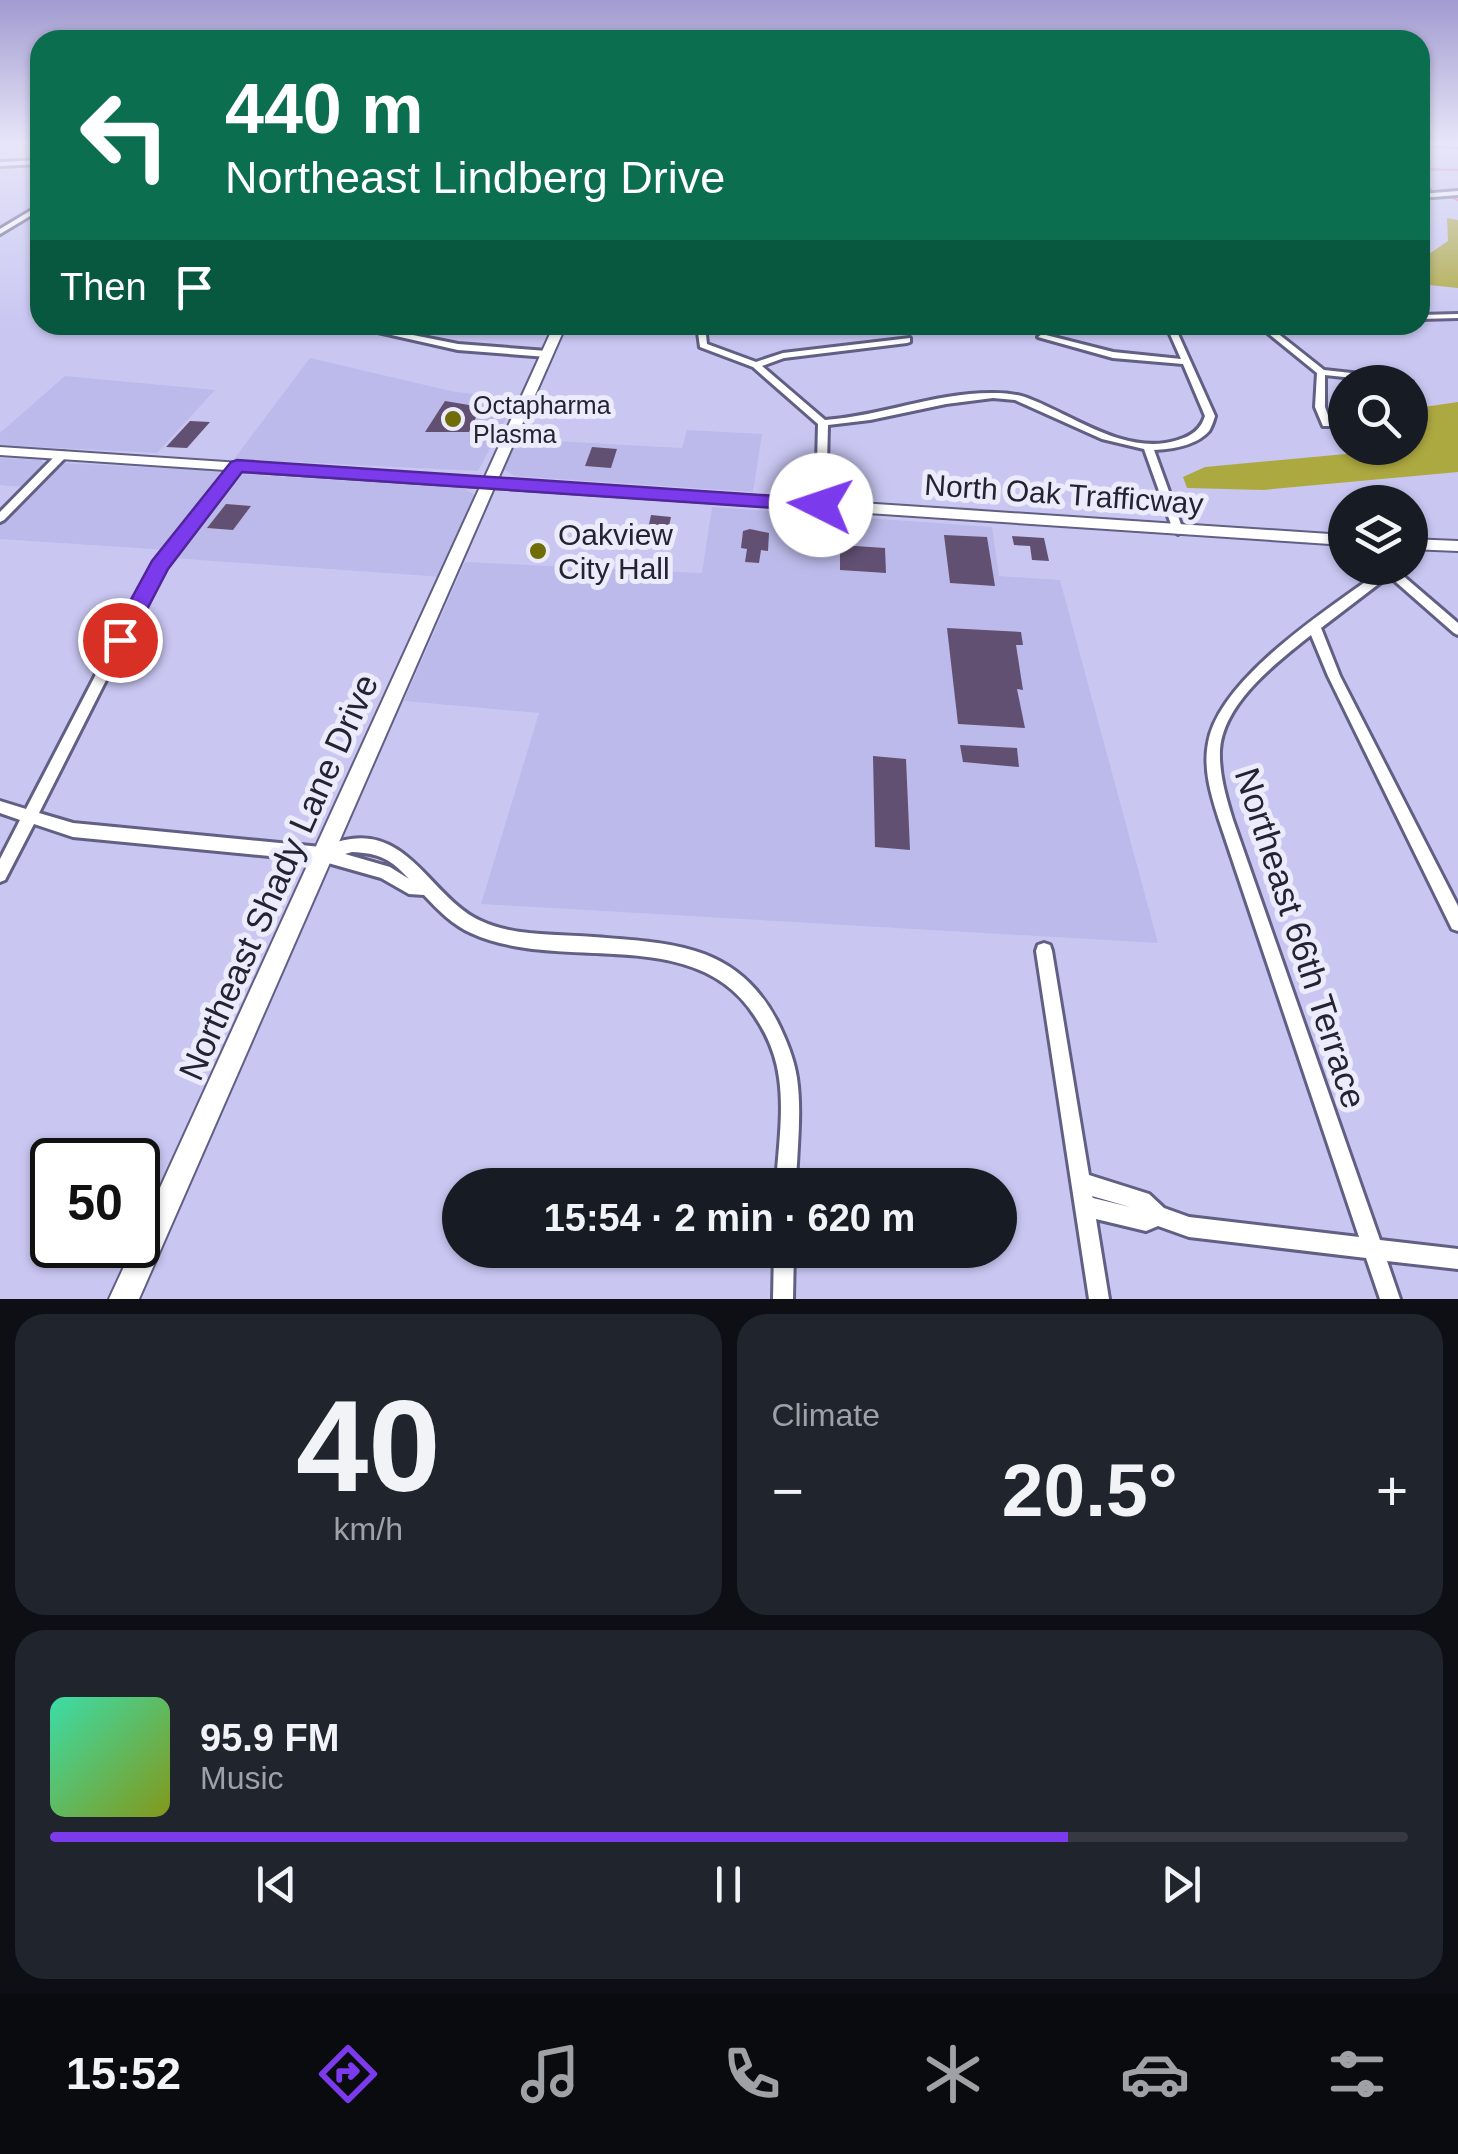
<!DOCTYPE html>
<meta charset="utf-8">
<style>
body{margin:0;font-family:Arial,sans-serif;background:#20242c;color:#f1f3f6;height:100vh;display:flex;flex-direction:column;font-size:38px;white-space:nowrap}
*{box-sizing:border-box;margin:0}
p{font-size:32px;color:#9ea1a6}
.icon{flex:none;width:55px;height:55px;fill:none;stroke:currentColor;stroke-width:2;stroke-linecap:round;stroke-linejoin:round}
.map{position:relative;height:1299px;overflow:hidden}
.details{display:flex;flex-direction:column;gap:15px;padding:15px;background:#0d0f14;flex:1}
.details>*{flex:none}
.guide{position:absolute;left:30px;top:30px;width:1400px;height:305px;border-radius:30px;box-shadow:0 2px 8px #0004;background:#0b6e4f;color:#fff;overflow:hidden}
.controls{position:absolute;left:1328px;top:365px;display:grid;gap:20px}
.controls a{display:grid;place-items:center;width:100px;height:100px;border-radius:50%;background:#171b24;box-shadow:0 2px 8px #0004;font-size:50px}
.speed{position:absolute;left:30px;top:1138px;display:flex;gap:20px;font-size:50px;font-weight:700;text-align:center}
.speed>*{display:grid;place-content:center;width:130px;height:130px;border-radius:50%;background:#171b24;box-shadow:0 2px 8px #0004;line-height:1}
.speed .limit{border:5px solid #111;border-radius:15px;background:#fff;color:#111}
.pin{position:absolute;display:grid;place-items:center;width:85px;height:85px;color:#fff;margin:-42px;border:5px solid #fff;border-radius:50%;box-shadow:0 2px 10px #0007}
.me{position:absolute;width:110px;margin:-55px;rotate:274deg;stroke-linejoin:round;filter:drop-shadow(0 0 8px #0008)}
.turn{display:flex;align-items:center;gap:35px;height:210px;padding:0 30px;font-size:45px}
.turn .icon{width:130px;height:130px;stroke-width:2.5}
.turn b{display:block;font-size:70px;line-height:85px}
.then{display:flex;align-items:center;height:95px;padding:0 30px;background:#0003;gap:20px;font-size:38px}
.big{font-size:75px;font-weight:700;line-height:1.1}
.details .card{flex:1;display:flex;flex-direction:column;justify-content:center;gap:15px;min-width:0;padding:0 35px;border-radius:30px;background:#20242c}
.details .dial{align-items:center;gap:0}
.dial b{font-size:130px;line-height:1}
.song{display:flex;align-items:center;gap:30px}
.cover{width:120px;height:120px;border-radius:15px;background:linear-gradient(135deg,hsl(160 70% 55%),hsl(70 70% 35%))}
.played{height:10px;border-radius:5px;background:linear-gradient(90deg,#7c3aed 75%,#363941 75%)}
.keys{display:flex;justify-content:space-around;direction:ltr}
.heat{display:flex;justify-content:space-between;align-items:center;font-size:55px;direction:ltr}
.details .tiles{flex:1;display:grid;gap:15px;grid-template-columns:1fr 1fr}
.card:last-child{grid-column:span 2}
.trip{position:absolute;left:442px;top:1168px;width:575px;height:100px;border-radius:50px;background:#171b24;box-shadow:0 2px 8px #0004;font-weight:700;line-height:100px;text-align:center}
.menu{display:flex;height:160px;justify-content:space-around;align-items:center;background:#090b0e;color:#9ea1a6}
.menu .icon{width:70px;height:70px}
.menu .active{color:#7c3aed}
.menu b{font-size:45px;color:#f1f3f6}
.map>svg:first-child{display:block}
</style>
<div class="map">
<svg width="1458" height="1299" viewBox="0 0 1458 1299">
<rect width="100%" height="100%" fill="#c9c7f2"/>
<g fill="#bcbaea">
<path d="M310,358L455,392L517,398L478,471L234,459Z"/>
<path d="M65,376L215,390L157,453L0,445V433Z"/>
<path d="M687,430L762,434L753,492L515,476L504,470L517,439L682,448Z"/>
<path d="M0,458L41,460L44,463L24,487L0,485Z"/>
<path d="M63,463L222,471L226,475L167,550L0,539V523Z"/>
<path d="M244,474L463,488L477,496L442,577L172,558L230,483Z"/>
<path d="M712,507L992,527L999,576L1060,580L1158,943L481,904L539,713L404,701L465,562L702,573Z"/>
</g>
<g fill="#ada941">
<path d="M1447,218L1458,220V288L1420,284V260L1448,241Z"/>
<path d="M1458,402V472L1263,490L1187,488L1183,477L1205,467L1410,448V409Z"/>
</g>
<g fill="none" stroke-linecap="round" stroke-linejoin="round">
<g stroke="#d676ab" stroke-width="2.5">
<path d="M1420,169L1458,170"/>
<path d="M1420,189H1431"/>
<path d="M1449,196L1458,200"/>
</g>
</g>
<g fill="#625073">
<path d="M445,401L481,407L469,432H425Z"/>
<path d="M190,421L210,422L187,448L166,447Z"/>
<path d="M592,447L617,449L611,468L585,466Z"/>
<path d="M226,504L251,506L233,530L207,528Z"/>
<path d="M651,515L671,517L665,544L645,543Z"/>
<path d="M750,529L769,533L768,551L761,550L759,563L745,562L747,549L741,548L743,531Z"/>
<path d="M944,535L987,537L995,586L950,583Z"/>
<path d="M1012,536L1044,538L1049,561L1032,560L1030,546L1014,545Z"/>
<path d="M840,545L885,548L886,573L840,570Z"/>
<path d="M947,628L1021,632L1023,645H1016L1023,690L1017,689L1025,728L958,724Z"/>
<path d="M960,745L1017,748L1019,767L963,762Z"/>
<path d="M873,756L906,759L910,850L875,847Z"/>
</g>
<g fill="none" stroke-linecap="round" stroke-linejoin="round">
<defs>
<g id="street">
<path d="M40,160V164L0,166V162Z"/>
<path d="M1458,191V195L1420,198V194Z"/>
<path d="M40,205V210L0,234V229Z"/>
<path d="M1458,314V318L1420,319V315Z"/>
<path d="M347,325H363L458,344L547,351L551,354L547,357L458,350Z"/>
<path d="M697,325H705L707,344L756,362L783,353L910,338V342L907,343L784,358L762,366L825,420C882,416 937,392 994,393C1004,393 1015,394 1025,397C1072,414 1125,457 1178,440C1192,436 1201,429 1205,416L1183,364L1113,358L1038,337L1042,334L1113,352L1181,359L1166,325H1174L1215,416C1214,420 1211,428 1209,431C1196,446 1172,449 1154,450L1183,530L1178,534L1173,530L1144,449L1102,439L1015,400L993,398L946,404L870,420L828,425L826,505L825,507H817L816,505L818,424L753,367L700,347Z"/>
<path d="M1258,325H1267L1324,370L1407,379L1412,382L1410,384L1325,375V407L1331,424L1329,426H1323L1315,407L1317,373Z"/>
<path d="M62,452L66,453V457L4,520L0,522V512L58,453Z"/>
<path d="M237,463L242,466L241,468L156,581L39,813L73,823L321,847C331,844 341,840 351,839C410,830 434,900 481,921C515,937 558,934 594,937C671,943 737,944 777,1021C786,1039 794,1058 797,1078C802,1113 797,1150 796,1185H776C778,1150 784,1113 779,1078C776,1055 767,1034 754,1015C694,922 559,974 471,933C453,925 438,910 424,895L409,894L381,878L321,861L73,837L34,824L5,880L0,882V859L20,820L0,813V801L26,809L147,576L233,464ZM352,852C379,853 391,859 409,879L390,867L345,854Z"/>
<path d="M1382,568H1394L1458,623V635L1454,633L1389,576L1321,628L1340,676L1458,906V931L1452,929L1328,676L1311,635C1277,662 1223,703 1220,750C1219,774 1226,797 1233,820L1380,1240L1458,1249V1269L1387,1261L1400,1299H1380L1366,1258L1189,1237L1158,1226L1146,1231L1096,1219L1109,1299H1089L1036,951L1038,945L1044,943L1050,945L1052,951L1089,1175L1149,1194L1164,1208L1189,1217L1359,1237L1219,820C1211,795 1203,769 1208,743C1219,678 1331,607 1382,570ZM1092,1196L1130,1207L1093,1198Z"/>
<path d="M774,1250H794L793,1299H773Z"/>
</g>
<g id="secondary">
<path d="M1420,143H1458V147L1420,145Z"/>
<path d="M554,325H566L498,479L1345,535V545L494,488L139,1299H109L134,1245H138V1236L480,487L0,455V447L484,479Z"/>
<path d="M1410,539L1458,541V551L1410,549Z"/>
</g>
</defs>
<use href="#street" stroke="#615f84" stroke-width="6"/>
<use href="#secondary" stroke="#615f84" stroke-width="4"/>
<use href="#street" fill="#fff" fill-rule="evenodd"/>
<use href="#secondary" fill="#fff" fill-rule="evenodd"/>
</g>
<linearGradient id="sky" x2="0" y2="1"><stop stop-color="#a19bd0"/><stop offset="0.44" stop-color="#e7e6f9"/><stop offset="1" stop-color="#e7e6f9" stop-opacity="0"/></linearGradient>
<rect width="1458" height="325" fill="url(#sky)"/>
<path fill="#7c3aed" stroke="#51269a" stroke-width="2.5" d="M237,460L821,499L830,505L821,511L242,472L168,569L128,646H113L109,640L152,561L231,462Z"/>
<g fill="#706c08" stroke="#ebebfc" stroke-width="4">
<circle cx="453" cy="419" r="10"/>
<circle cx="538" cy="551" r="10"/>
</g>
<g text-anchor="middle" dominant-baseline="central" stroke-width="10" stroke-linejoin="round" paint-order="stroke">
<g font-size="25" fill="#242333" stroke="#ebebfc" text-anchor="start">
<text x="473" y="405">Octapharma<tspan x="473" dy="29">Plasma</tspan></text>
</g>
<g font-size="30" fill="#242333" stroke="#ebebfc">
<text transform="translate(1064 494) rotate(4)">North Oak Trafficway</text>
</g>
<g font-size="30" fill="#242333" stroke="#ebebfc" text-anchor="start">
<text x="558" y="534">Oakview<tspan x="558" dy="34">City Hall</tspan></text>
</g>
<g font-size="35" fill="#242333" stroke="#ebebfc">
<text transform="translate(278 877) rotate(-66)">Northeast Shady Lane Drive</text>
<text transform="translate(1301 938) rotate(72)">Northeast 66th Terrace</text>
</g>
</g>
</svg>
<div class="controls">
<a><svg class="icon" aria-label="search" viewBox="0 0 24 24"><circle cx="10" cy="10" r="6"/><path d="M15 15l6 6"/></svg></a>
<a><svg class="icon" aria-label="layers" viewBox="0 0 24 24"><path d="M12 4l9 5-9 5-9-5zM3 14l9 5 9-5"/></svg></a>
</div>
<div class="speed"><div class="limit">50</div></div>
<div class="pin" style="left:120px;top:640px;background:#d93025"><svg class="icon" aria-label="arrive" viewBox="0 0 24 24"><path d="M6 21V4h12l-3 4 3 4H6"/></svg></div>
<svg class="me" style="left:821px;top:505px" viewBox="-20 -20 40 40"><circle r="19" fill="#fff"/><path d="M0-13L10 11 0 6-10 11z" fill="#7c3aed"/></svg>
<div class="trip">15:54 · 2 min · 620 m</div>
<div class="guide">
<div class="turn"><svg class="icon" aria-label="left" viewBox="0 0 24 24"><path d="M17 20v-9H6M10 6l-5 5 5 5"/></svg><div><b>440 m</b>Northeast Lindberg Drive</div></div>
<div class="then">Then<svg class="icon" aria-label="arrive" viewBox="0 0 24 24"><path d="M6 21V4h12l-3 4 3 4H6"/></svg></div>
</div>
</div>
<section class="details">
<div class="tiles">
<div class="card dial"><b>40</b><p>km/h</p></div>
<div class="card"><p>Climate</p>
<div class="heat"><a>−</a><b class="big">20.5°</b><a>+</a></div>
</div>
<div class="card">
<div class="song"><i class="cover"></i><div><b>95.9 FM</b><p>Music</p></div></div>
<div class="played"></div>
<div class="keys"><svg class="icon" aria-label="previous" viewBox="0 0 24 24"><path d="M18 5L8 12l10 7zM5 5v14"/></svg><svg class="icon" aria-label="pause" viewBox="0 0 24 24"><path d="M8 5v14M16 5v14"/></svg><svg class="icon" aria-label="next" viewBox="0 0 24 24"><path d="M6 5l10 7-10 7zM19 5v14"/></svg></div>
</div>
</div>
</section>
<nav class="menu">
<b>15:52</b>
<svg class="icon active" aria-label="directions" viewBox="0 0 24 24"><path d="M12 3l9 9-9 9-9-9zM9 14v-3h6M13 9l2 2-2 2"/></svg>
<svg class="icon" aria-label="music" viewBox="0 0 24 24"><path d="M9 18V5l10-2v13"/><circle cx="6" cy="18" r="3"/><circle cx="16" cy="16" r="3"/></svg>
<svg class="icon" aria-label="phone" viewBox="0 0 24 24"><path d="M5 4h4l2 5-3 2q2 4 5 5l2-3 5 2v4C11 20 4 13 5 4z"/></svg>
<svg class="icon" aria-label="climate" viewBox="0 0 24 24"><path d="M12 3v18M4 7l16 10M4 17L20 7"/></svg>
<svg class="icon" aria-label="car" viewBox="0 0 24 24"><path d="M5 17H2v-5l4-1 3-4h7l3 4 3 1v5h-3M9 17h6M6 11h13"/><circle cx="7" cy="17" r="2"/><circle cx="17" cy="17" r="2"/></svg>
<svg class="icon" aria-label="filters" viewBox="0 0 24 24"><path d="M4 7h16M4 17h16"/><circle cx="9" cy="7" r="2"/><circle cx="15" cy="17" r="2"/></svg>
</nav>
